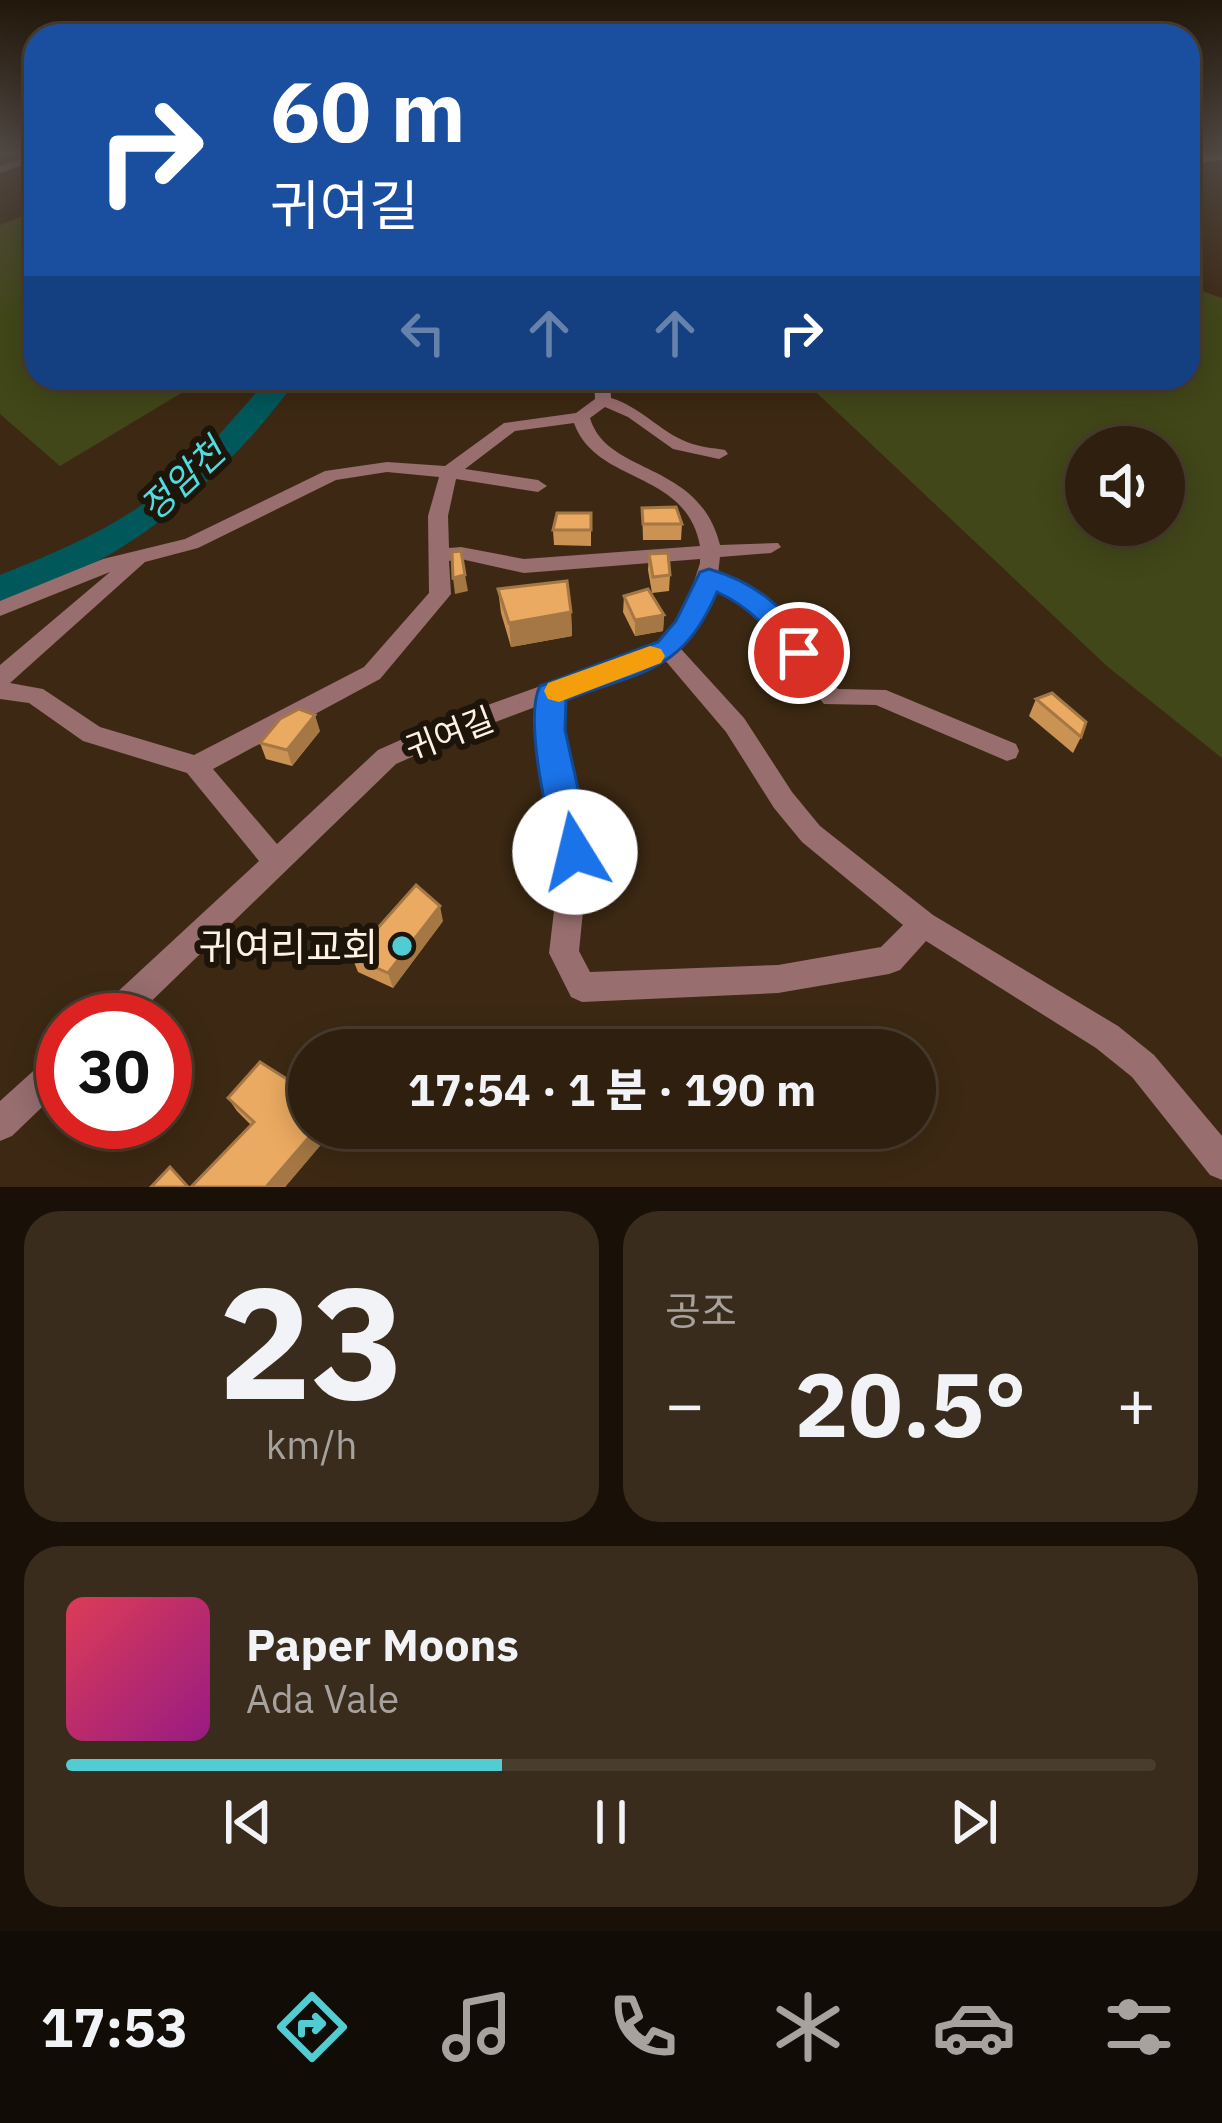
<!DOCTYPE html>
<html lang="ko">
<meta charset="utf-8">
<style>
body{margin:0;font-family:"IBM Plex Sans","Noto Sans KR",sans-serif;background:#3a2c1c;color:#f1f3f6;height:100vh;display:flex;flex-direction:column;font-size:45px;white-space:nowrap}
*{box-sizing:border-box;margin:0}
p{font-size:39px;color:#a7a29e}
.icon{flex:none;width:66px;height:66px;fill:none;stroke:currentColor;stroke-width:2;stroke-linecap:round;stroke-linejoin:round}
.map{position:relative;height:1187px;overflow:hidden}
.details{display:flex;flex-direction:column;gap:24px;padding:24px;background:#191108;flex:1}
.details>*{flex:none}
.guide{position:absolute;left:24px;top:24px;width:1176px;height:366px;border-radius:36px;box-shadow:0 6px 30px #0003,0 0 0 3px #493d2e;background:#1a4fa0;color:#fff;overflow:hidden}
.tools{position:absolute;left:1065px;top:426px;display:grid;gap:24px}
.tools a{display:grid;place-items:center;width:120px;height:120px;border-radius:50%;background:#2e1f0e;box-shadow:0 6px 30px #0003,0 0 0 3px #493d2e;font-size:60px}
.speed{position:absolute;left:36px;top:993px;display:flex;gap:24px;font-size:60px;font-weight:700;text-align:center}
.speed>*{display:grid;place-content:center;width:156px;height:156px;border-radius:50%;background:#2e1f0e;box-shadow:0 6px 30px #0003,0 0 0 3px #493d2e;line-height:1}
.speed .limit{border:18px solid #d22;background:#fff;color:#111}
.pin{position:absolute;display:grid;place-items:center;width:102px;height:102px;color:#fff;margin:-51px;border:6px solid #fff;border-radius:50%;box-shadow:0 3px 12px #0007}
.me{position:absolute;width:132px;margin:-66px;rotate:351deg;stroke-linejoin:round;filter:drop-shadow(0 0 9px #0008)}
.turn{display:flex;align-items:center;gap:42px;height:252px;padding:0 48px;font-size:54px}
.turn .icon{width:156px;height:156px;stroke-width:2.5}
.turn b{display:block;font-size:84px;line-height:102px}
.lanes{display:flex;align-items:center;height:114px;padding:0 48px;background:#0003;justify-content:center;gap:60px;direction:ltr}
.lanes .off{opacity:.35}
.big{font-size:90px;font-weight:800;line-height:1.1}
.details .tile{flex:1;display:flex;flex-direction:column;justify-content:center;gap:18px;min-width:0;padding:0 42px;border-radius:36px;background:#3a2c1c}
.details .dial{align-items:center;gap:0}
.dial b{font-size:156px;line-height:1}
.song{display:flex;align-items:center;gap:36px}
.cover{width:144px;height:144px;border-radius:18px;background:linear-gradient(135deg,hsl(350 70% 55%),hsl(310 70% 35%))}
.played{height:12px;border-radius:6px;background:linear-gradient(90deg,#51ccd3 40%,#493d2e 40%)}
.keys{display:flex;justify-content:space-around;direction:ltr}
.heat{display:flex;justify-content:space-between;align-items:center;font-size:66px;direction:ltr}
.details .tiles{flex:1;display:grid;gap:24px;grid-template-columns:1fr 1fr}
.tile:last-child{grid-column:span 2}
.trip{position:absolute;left:288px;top:1029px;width:648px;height:120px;border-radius:60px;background:#2e1f0e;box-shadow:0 6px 30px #0003,0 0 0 3px #493d2e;font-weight:800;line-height:120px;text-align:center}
.menu{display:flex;height:192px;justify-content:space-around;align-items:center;background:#120c06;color:#a7a29e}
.menu .icon{width:84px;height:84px}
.menu .selected{color:#51ccd3}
.menu b{font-size:54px;color:#f1f3f6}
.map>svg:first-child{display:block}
</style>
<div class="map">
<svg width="1222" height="1187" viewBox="0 0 1222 1187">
<rect width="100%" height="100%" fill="#3d2913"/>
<g fill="#424719" fill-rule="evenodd">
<path d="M36,211V378H184L193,386L60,466L0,414V225Z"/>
<path d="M1188,286L1222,298V758L1108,667L801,378H1188ZM1164,447V525H1086V447Z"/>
</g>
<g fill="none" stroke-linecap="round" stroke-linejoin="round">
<path fill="#00585b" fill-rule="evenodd" d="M269,378H298C224,480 124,567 0,601V575C55,553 111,530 158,493C200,460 234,417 269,378Z"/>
<g fill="#986e6f" fill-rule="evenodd">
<path d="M31,154H36V160L0,173V166Z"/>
<path d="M594,378H610L611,398C641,407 659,431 687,442C699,447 713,448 725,450L728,454L719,459L673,449L628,417L605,407L590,418C607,476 699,460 720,545L778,543L781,547L771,553L720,557L718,574C784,603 794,640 838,689L886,690L1016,744L1019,751L1016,758L1007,761L876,705L824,704C788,663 767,612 715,589L707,607L681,649L744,718L792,792L820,826L933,915L1118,1026L1154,1055L1222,1136V1180L1210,1175L1132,1077L1096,1048L926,941L900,970L889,974L778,993L582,1002L571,997L549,953L561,852L537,730L538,706L461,735L396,764L132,1020H94L99,1009L259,861L187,773L83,741L29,703L0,699V665L110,572L0,616V601L103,559L185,539L325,471L387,462L445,466L504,423L576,413L595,399ZM574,423C596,485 686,469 700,546L524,559L461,547L449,548L448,516L456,479L538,492L547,486L538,480L465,469L515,431ZM387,472L439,477L428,516L429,593L364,667L194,755L100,727L43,689L10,683L145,562L198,548L336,480ZM461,559L524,573L700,559V563L686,607L660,643L443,721L378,750L277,844L213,769L380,679L447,599L451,594L449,561ZM664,659L726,732L774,808L802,842L903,925L881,947L778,965L590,972L579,951L589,852L561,730L562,697Z"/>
<path d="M63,1049V1087L12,1136L0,1141V1101L52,1054Z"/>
</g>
<path fill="#d49293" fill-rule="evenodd" d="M1222,154V160L1188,164V156Z"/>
</g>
<g fill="#ca9253">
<path d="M642,508L682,524L681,540H643Z"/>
<path d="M591,513V546L554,545L553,530Z"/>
<path d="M649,554L670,575L669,591L652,593L648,570Z"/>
<path d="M498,589L571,612L572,636L511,647L501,613Z"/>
<path d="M624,596L664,615L663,631L635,636L623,612Z"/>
<path d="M1036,699L1081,737L1073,753L1029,716Z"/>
<path d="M320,731L292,766L266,759L260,743Z"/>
<path d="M555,836L556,852L552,889L536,890L534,875Z"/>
<path d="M443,921L393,988L358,972L352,957Z"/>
<path d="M228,1098L335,1128L285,1187H191L251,1125L237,1111Z"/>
</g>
<g fill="#a47744">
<path d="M465,575L468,591L455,594L453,578Z"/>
<path d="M571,612L572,636L511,647L509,623Z"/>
<path d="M664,615L663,631L635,636V620Z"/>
<path d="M315,715L320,731L292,766L287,750Z"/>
<path d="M555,836L556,852L552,889L551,873Z"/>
<path d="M440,906L443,921L393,988L388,973Z"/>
<path d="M317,1128H335L285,1187H266Z"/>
</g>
<g fill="#ebaa61" stroke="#a47744" stroke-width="3">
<path d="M676,507L682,524H643L642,508Z"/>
<path d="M557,513H591V530H553Z"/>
<path d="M461,551L465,575L453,578L452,552Z"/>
<path d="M668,553L670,575L653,577L649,554Z"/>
<path d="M567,581L571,612L509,623L498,589Z"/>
<path d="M648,589L664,615L635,620L624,596Z"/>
<path d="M1052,693L1086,722L1081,737L1036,699Z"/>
<path d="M299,709L315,715L287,750L260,743L280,719Z"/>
<path d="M537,836H555L551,873L534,875Z"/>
<path d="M416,885L440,906L388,973L352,957Z"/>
<path d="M260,1062L309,1093V1128H317L266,1187H191L254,1122L228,1098Z"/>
<path d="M170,1167L188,1187H151Z"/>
</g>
<linearGradient id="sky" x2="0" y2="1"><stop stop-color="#22170a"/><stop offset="0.48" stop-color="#514944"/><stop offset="1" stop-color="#514944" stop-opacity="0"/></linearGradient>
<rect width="1222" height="320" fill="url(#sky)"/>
<path fill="#1a73e8" stroke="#114b97" stroke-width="3" d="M709,569C758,583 788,610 813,653L799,663L789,660C768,628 752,608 717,592C682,674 642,670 566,700L565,730L592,852L587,863L575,867L562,863C547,831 524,716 540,686L658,642L676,621L700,572Z"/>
<path fill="#f59e0b" d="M650,646L661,649L665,656L661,663L559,702L548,699L544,691L548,683Z"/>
<circle fill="#51ccd3" stroke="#1d140a" stroke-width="4.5" cx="402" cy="946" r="12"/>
<g text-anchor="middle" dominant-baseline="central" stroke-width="12" stroke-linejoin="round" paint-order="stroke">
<g font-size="33" fill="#fff1e4" stroke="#1d140a">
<text transform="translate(449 733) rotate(-21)">귀여길</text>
</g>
<g font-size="36" font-style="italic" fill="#4fdbe0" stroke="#1d140a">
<text transform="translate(182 479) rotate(-43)">정암천</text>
</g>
<g font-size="39" fill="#fff1e4" stroke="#1d140a" text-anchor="end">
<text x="378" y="946">귀여리교회</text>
</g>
</g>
</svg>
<div class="tools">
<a><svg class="icon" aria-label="sound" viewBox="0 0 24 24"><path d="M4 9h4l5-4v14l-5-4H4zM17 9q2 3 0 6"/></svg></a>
</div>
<div class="speed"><div class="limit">30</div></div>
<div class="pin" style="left:799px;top:653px;background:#d93025"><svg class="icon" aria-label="arrive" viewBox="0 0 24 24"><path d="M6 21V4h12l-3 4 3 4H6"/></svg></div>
<svg class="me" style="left:575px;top:852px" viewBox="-20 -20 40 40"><circle r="19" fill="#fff"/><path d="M0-13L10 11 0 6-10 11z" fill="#1a73e8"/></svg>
<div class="trip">17:54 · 1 분 · 190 m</div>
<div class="guide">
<div class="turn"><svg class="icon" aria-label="right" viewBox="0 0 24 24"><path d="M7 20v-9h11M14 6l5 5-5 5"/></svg><div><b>60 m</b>귀여길</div></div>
<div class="lanes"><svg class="icon off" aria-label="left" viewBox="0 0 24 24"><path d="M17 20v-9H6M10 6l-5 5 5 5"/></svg><svg class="icon off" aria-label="ahead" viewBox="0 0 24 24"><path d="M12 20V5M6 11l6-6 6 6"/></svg><svg class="icon off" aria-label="ahead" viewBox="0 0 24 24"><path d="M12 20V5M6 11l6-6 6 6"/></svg><svg class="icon" aria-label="right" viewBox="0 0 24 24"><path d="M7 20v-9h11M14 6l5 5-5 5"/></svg></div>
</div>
</div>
<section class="details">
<div class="tiles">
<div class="tile dial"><b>23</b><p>km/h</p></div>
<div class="tile"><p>공조</p>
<div class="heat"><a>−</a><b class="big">20.5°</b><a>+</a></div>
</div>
<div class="tile">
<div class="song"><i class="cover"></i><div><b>Paper Moons</b><p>Ada Vale</p></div></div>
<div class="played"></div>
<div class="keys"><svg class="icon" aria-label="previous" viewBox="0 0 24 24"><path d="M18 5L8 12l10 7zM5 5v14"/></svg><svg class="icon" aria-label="pause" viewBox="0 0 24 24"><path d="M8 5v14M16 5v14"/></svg><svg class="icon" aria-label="next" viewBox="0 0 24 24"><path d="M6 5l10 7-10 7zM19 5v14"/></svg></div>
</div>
</div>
</section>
<nav class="menu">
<b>17:53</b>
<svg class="icon selected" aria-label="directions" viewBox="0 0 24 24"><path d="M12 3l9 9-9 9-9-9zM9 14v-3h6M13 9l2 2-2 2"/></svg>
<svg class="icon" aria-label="music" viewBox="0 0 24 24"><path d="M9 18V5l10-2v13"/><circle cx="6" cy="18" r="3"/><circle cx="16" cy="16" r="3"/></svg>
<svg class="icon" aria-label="phone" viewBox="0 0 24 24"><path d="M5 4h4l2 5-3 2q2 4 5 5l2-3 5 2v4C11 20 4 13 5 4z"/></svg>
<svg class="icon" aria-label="climate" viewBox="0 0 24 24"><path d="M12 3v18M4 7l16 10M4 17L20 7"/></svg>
<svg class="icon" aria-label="car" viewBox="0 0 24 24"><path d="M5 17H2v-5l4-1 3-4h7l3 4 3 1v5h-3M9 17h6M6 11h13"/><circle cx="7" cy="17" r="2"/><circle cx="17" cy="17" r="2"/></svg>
<svg class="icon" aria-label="filters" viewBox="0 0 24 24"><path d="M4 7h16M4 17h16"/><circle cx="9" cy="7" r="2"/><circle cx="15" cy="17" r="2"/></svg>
</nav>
